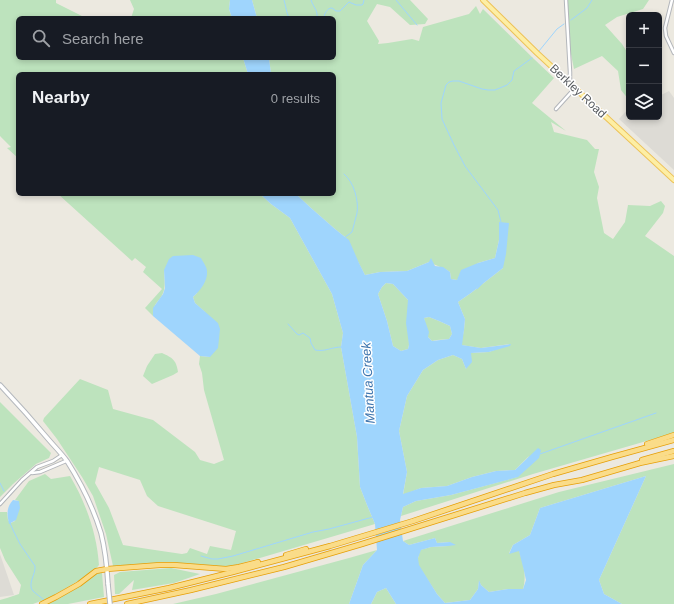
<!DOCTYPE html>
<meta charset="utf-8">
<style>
body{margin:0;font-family:Arial,sans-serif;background:#20242c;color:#f1f3f6}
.controls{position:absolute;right:12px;top:12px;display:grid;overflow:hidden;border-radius:6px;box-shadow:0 2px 6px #0003}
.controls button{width:36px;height:36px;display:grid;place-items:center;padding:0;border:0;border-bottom:1px solid #363941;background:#171b24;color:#f1f3f6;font:20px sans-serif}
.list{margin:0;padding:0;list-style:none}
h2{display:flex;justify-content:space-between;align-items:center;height:52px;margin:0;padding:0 16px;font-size:17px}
h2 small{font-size:13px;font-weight:400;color:#9ea1a6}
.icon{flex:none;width:22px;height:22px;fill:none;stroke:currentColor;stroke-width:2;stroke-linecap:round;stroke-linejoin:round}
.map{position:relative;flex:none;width:674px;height:604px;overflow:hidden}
.search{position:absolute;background:#171b24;box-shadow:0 2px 6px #0003;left:16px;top:16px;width:320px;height:44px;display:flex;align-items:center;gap:10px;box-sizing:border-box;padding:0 14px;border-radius:6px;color:#9ea1a6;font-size:15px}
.panel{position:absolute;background:#171b24;box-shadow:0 2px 6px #0003;left:16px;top:72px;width:320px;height:124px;border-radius:6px}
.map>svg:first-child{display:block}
.industrial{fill:#dddbd5}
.green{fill:#bde3bd;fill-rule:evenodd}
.water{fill:#9fd5fd;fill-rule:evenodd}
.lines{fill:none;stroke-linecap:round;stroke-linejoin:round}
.stream{stroke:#9fd5fd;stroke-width:1}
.minor-casing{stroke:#b3b6bb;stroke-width:4.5}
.secondary-casing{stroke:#b4b8bd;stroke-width:5.5}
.primary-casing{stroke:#edc258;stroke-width:6}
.motorway-casing{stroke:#e69e06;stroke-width:6}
.minor{stroke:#fff;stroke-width:2.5}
.secondary{stroke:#fff;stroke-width:3.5}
.primary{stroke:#fdeea4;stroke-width:4}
.motorway{stroke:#fadc89;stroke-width:4.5}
.secondary-bridge-casing{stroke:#b4b8bd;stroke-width:5.5;stroke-linecap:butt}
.secondary-bridge{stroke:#fff;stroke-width:3.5}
.labels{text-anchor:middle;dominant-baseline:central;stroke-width:3;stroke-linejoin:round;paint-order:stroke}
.street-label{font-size:12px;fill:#595d61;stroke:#fff}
.water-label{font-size:13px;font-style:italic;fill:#3e75ae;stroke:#fff}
</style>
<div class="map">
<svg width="674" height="604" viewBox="0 0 674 604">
<rect width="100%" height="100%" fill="#ece9e0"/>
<g class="industrial">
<path d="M669,91L674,98V170L619,119L629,108V117H659V96Z"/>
<path d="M0,554L14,595L0,597Z"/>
</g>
<g class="green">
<path d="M0,0H56V3L86,18H18V58H243L248,74H18V158L7,148L11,147L0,136Z"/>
<path d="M130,0H230L229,9L232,18H131L134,9Z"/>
<path d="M252,0H410L428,19L425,24L410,25L390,7L377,4L367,21L379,41L378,44L388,43L412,39L419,41L423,27L469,14L476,6L480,14L483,9L534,59L554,78L532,103L566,131L551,122L554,132L587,140L595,149H599L594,172L599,187L597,198L604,233L613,239L625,222L628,205L650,206L661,201L665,206L663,213L645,236L674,256V433L533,474L401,516L403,507L416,501L451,495L517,477L529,456L515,470L496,471L472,477L447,486L421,488L403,495L407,472L399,431L407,396L423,370L438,360L453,355L462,359L466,369L471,353L489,352L510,344L481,348L461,345L464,330L465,319L458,302L471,293L503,268L499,223V240L495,258L478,263L457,280L451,279L450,272C443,267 436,266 429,262L407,271L380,272L365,275L345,237L335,229L311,208L296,194H334V74H271L269,58H334V18H307L298,17L295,18H257Z"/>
<path d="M568,0H649L643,9L617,17L605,25L622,44L629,55V100L621,90L618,71L602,56L574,69L568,39Z"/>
<path d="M58,194H260L271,204L290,218L332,294L343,333L341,347L357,437L360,487L367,505L375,524L229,567L182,563L113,566L106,534L93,496L82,477L57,439L43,421L44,418L80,379L108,390L113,409L153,420L195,452L200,460L214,464L224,460L204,390L202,373L199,364L200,356L210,357L205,312L195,303L193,297L197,293L164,270C164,277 166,286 163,293C159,303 153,302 153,316L145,308L162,289L143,272L146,267L135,258L132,261ZM99,467L140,480L147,496L158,506L236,531L231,550L210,546L207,554L190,548L187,553L182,554L148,549L123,545L109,508L95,483Z"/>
<path d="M386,283L393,284L408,300L409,345L408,349L401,351L393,346L387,321L378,294L382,287Z"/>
<path d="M429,317L439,321L450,326L452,334L449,339L437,340L432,341L428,337L424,318Z"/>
<path d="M162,353C173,358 176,360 178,372L173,375L152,384L143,376L147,366L155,354Z"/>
<path d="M0,402L51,453L49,458L36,464L13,484L0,497Z"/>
<path d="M674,464V604H622L604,594L599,580L646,476L540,508L530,535L513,545L509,553L519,550C523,564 527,575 523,589H508L489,592L481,585L479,581L478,589L470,600L445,603L437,594L418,565V558L420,550L431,547L448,546L450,542L437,543L435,538L409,545L403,541L559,492Z"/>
<path d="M45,474L51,479L70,476C86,503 97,534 99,565L93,572L68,587L49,598L33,604H0V600L7,598L19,594L21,585L5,560L0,548V512H7L8,520L11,523L15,521L19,501L15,500L29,481Z"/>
<path d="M377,550L363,565L349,604H173L216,594L349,558Z"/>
<path d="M171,568L200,574L174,583L132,590L134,580L119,594H115L114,575L120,572Z"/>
<path d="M98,573H102L104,597L68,604H44L82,584Z"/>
<path d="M386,588L396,604H371L377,592Z"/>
</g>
<g class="water">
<path d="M230,0H252L257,18H232L229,9Z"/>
<path d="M243,58H269L271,74H248Z"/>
<path d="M260,194H296L311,208L335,229L345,237L349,240L359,263L365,275L380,272L407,271L429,262L431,258L435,266L443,267L450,272L451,279L457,280L461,270L478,263L495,258L499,240V222L509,223L506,254L503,268L471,293L458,302L465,319L464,330L462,345L481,348L511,344L510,346L489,352L471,353L472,362L466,369L462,359L453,355L438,360L423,370L407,396L399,431L407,472L403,494L421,488L447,486L472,477L496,471L515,470L538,448L541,450L539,458L518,477L451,495L416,501L403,507L400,520L403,541L409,545L435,538L437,543L450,542L456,545L448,546L431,547L421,550L418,558L419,565L437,594L445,603L470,600L478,589L479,580L481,585L489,592L508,589H523L526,580L524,571L519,551L509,554L513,545L530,535L540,508L646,476L599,580L604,594L622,604H396L386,588L377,592L371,604H349L363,565L377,550L375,524L367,505L360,487L357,437L341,347L343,333L332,294L290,218L271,204ZM386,283L393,284L408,300L406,323L409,345L408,349L401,351L393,346L387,321L378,294L382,287ZM429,317L439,321L450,326L452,334L449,339L432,341L428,337L429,332L424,318Z"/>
<path d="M193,255L201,258C203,262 207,267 207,271C208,281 200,291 193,297L195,303L218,323L220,329L218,348L210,357L200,356L153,316V308L163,294L165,288L164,270L169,259L173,256Z"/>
<path d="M13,500L19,501L20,508L16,520L9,524C7,514 6,508 13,500Z"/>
</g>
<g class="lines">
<g class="stream">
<path d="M284,0C286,6 286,12 289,18"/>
<path d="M311,0C313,7 318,10 317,17"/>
<path d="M396,0L417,25"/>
<path d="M303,18L323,17"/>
<path d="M324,18C324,14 327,8 332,8L336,11H340L349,2L356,5H362L363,4L364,0"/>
<path d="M571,20L587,8L592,0"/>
<path d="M539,51L557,29L564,24"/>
<path d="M344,174C354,182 359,201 357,213C355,219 354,226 352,232L344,238"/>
<path d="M501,222L498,210L465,166L454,145L442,119L441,103L446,85L449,82L453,81H459L482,89L488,90H495L507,85L512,80L514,71L532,58"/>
<path d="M477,289L482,284"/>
<path d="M288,324L297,334L299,335L303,333L310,338L311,343L315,350C325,352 332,347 341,347"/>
<path d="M540,454L656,413"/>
<path d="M0,483L4,491"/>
<path d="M10,523L13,530L20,544L35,566C36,574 27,584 33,591C36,594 41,597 44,600"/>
<path d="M201,556L212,559H218L233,556L313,532L329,529L373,517"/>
</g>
<defs>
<g id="minor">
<path d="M566,0L570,72V83"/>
<path d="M672,0L665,28L666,36L674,53"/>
<path d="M556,109L575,88"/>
<path d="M32,473L40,472L66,461"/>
<path d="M0,504L22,480L37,467L53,461L62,455"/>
</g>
<path id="secondary" d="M0,385C17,403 33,421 49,440C55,447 61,453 67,461C81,483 93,507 101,533C105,549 107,567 108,584"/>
<path id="primary" d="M483,0L537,53L674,180"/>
<g id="motorway">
<path d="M647,444L674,435"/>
<path d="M642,460L674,451"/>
<path d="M286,555L306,549"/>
<path d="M42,604L56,597L79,584L96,571L107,569L160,565H174L226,569L239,567L258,562"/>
<path d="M90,604L169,588L233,572L330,546L413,521L553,474L612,457L674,440"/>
<path d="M127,604L191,590L284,567L362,544L525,493L554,485L582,480L640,463L674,456"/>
</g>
</defs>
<use href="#minor" class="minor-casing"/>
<use href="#secondary" class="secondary-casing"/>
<use href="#primary" class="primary-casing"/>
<use href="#motorway" class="motorway-casing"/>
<use href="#minor" class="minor"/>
<use href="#secondary" class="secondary"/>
<use href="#primary" class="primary"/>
<use href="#motorway" class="motorway"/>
<defs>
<path id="secondary-bridge" d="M108,584L110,604"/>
</defs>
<use href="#secondary-bridge" class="secondary-bridge-casing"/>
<use href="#secondary-bridge" class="secondary-bridge"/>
</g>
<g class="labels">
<g class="street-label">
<text transform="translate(578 91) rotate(43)">Berkley Road</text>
</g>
<g class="water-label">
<text transform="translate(368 383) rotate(-93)">Mantua Creek</text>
</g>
</g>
</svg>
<div class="controls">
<button>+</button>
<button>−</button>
<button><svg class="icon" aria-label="layers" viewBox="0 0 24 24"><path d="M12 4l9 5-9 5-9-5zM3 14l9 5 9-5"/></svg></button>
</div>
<div class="search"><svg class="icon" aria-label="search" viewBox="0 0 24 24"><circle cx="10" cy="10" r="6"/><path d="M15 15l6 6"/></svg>Search here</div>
<section class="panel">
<h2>Nearby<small>0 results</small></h2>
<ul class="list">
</ul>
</section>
</div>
